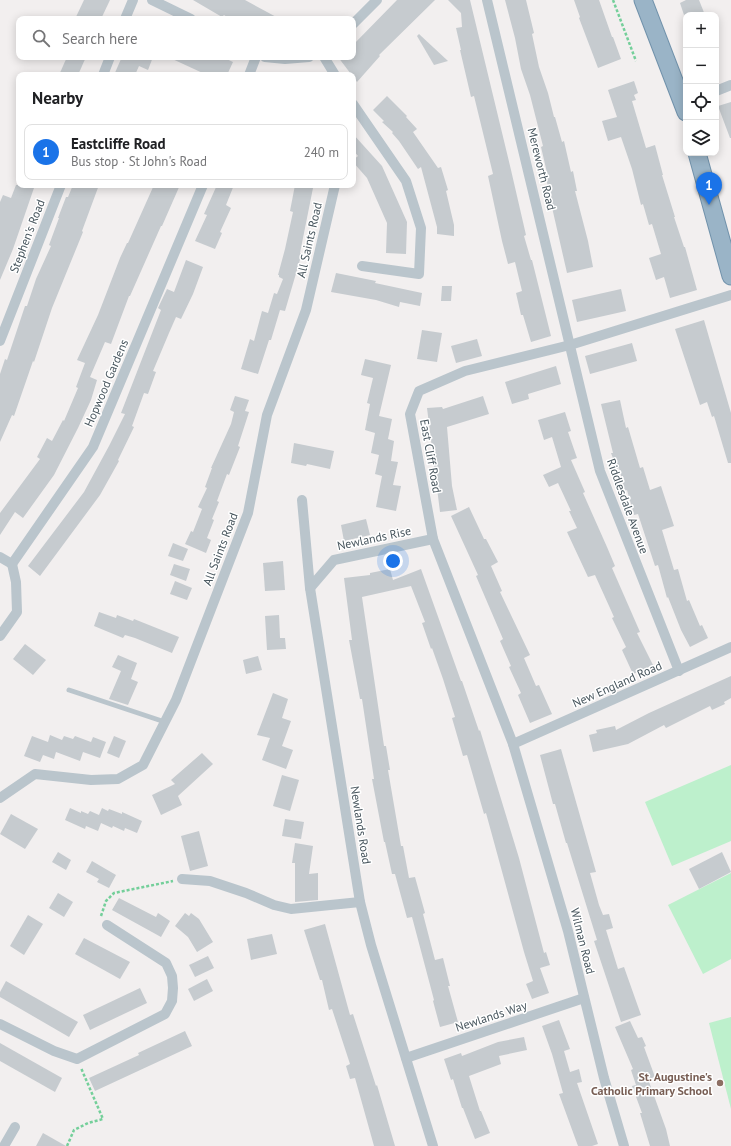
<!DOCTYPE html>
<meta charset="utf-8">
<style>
body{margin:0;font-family:"PT Sans",sans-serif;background:#f6f6f6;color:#202124}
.controls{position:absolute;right:12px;top:12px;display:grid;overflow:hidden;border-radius:8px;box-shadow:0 2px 10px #0003}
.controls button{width:36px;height:36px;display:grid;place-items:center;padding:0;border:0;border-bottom:1px solid #e0e0e0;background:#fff;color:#202124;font:20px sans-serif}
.you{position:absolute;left:393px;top:561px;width:14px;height:14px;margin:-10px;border:3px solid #fff;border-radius:50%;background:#1a73e8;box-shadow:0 0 0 6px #1a73e833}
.badge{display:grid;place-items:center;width:26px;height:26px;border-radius:50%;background:#1a73e8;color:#fff;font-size:13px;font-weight:700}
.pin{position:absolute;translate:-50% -33px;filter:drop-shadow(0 1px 2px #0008)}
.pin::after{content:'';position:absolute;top:21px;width:14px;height:12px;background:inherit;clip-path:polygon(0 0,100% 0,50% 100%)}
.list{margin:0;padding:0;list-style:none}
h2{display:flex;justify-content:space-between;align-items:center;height:52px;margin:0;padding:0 16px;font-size:17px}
h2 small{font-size:13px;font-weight:400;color:#757577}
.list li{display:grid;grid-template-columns:26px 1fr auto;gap:12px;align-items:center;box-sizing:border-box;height:56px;margin:0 8px 8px;padding:0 8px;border:1px solid #e0e0e0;border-radius:8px}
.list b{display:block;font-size:15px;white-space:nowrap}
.list p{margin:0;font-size:13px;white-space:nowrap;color:#757577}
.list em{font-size:13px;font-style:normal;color:#757577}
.icon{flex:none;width:22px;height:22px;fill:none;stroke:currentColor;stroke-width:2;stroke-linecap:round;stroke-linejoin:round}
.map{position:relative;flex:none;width:731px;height:1146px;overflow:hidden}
.search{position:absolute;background:#fff;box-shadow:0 2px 10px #0003;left:16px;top:16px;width:340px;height:44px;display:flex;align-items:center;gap:10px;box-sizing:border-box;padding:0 14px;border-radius:8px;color:#757577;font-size:15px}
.panel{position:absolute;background:#fff;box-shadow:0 2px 10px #0003;left:16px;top:72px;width:340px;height:116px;border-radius:8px}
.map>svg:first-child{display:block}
.green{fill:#bdf0cc}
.building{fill:#c6cbcf}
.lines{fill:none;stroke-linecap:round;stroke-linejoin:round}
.trunk-casing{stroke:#7192ab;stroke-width:19}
.path{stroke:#74cf9a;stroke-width:2.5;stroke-dasharray:3 2;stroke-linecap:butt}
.service{stroke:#bac5cc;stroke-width:5}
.minor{stroke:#bac5cc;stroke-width:10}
.trunk{stroke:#9ab4c7;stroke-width:17}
.education-dot{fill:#8d6e63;stroke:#fff;stroke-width:1.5}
.labels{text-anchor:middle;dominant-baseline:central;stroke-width:3;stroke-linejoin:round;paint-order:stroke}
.street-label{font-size:12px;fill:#47555d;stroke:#fff}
.education-label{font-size:12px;font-weight:bold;fill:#785e54;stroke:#fff;text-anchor:end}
</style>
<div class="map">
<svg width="731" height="1146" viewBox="0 0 731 1146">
<rect width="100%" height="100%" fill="#f2efef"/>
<g class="green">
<path d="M731,765V841L672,866L645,802Z"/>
<path d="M731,873V959L703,974L668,905Z"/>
<path d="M731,1017V1109L709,1023Z"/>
</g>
<g class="building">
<path d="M84,0H110L101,19H75Z"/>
<path d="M193,0H245L280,19H230L224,15L222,17Z"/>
<path d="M397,0H435L379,55L380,56L357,82L338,57H353V45Z"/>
<path d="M448,0H470L511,170L526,235L524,236L531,260H532L551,336L531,342L523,315H521L516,293L522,291L515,262L508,264L502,241L488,176L493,174L474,96L471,97L460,50H461L456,28L462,27L461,13Z"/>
<path d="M505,0H526L534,33L532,34L539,67L548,93L554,117H555L562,142L564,141L571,172L573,171L577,191H575L588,241L593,267L567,273L551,203L546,177H548L541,147L543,146L530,95L521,69L515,38Z"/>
<path d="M574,0H599L612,37H613L621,59L598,68L579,18L580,17Z"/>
<path d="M686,0H699L705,15H684L680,3Z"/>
<path d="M419,34L448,61L434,65L417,36Z"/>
<path d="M67,57H86L78,75H59Z"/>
<path d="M117,57H153L148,70L139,66L135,75H114L121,59Z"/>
<path d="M168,57H222L233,62L227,75H207Z"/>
<path d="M634,81L638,93L634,95L636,100L632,101L646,148L655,145L663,175H662L675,217H674L684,247H685L697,290L670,298L664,277L656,280L649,258L661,254L652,224L649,225L643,204L641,205L632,169L621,137L608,141L602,121L617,117L608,90Z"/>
<path d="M387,96L407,116L406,117L417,129L413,132L438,168L441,167L448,190L446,191L454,225V236L437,234V227L421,167L418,169L399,141L392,133L393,132L382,122L384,121L373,110Z"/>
<path d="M731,102V138H730L718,106Z"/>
<path d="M353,134L382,166L407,222L406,254L386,253L387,223L367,178L353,162V160L358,156L353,150Z"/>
<path d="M16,185H35L13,249L0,280V202L3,195L11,198Z"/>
<path d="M73,185H99L82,231L83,232L52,308L34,362L33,361L14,416L12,415L0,442V374L5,359L7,360L25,306H27L36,279L51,246L49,245L59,218H58L66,197H68Z"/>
<path d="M154,185H180L162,226H161L130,296H129L111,344L105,342L90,377L97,380L91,400L78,428L54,475L23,518L15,512L0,535V513L40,459L37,457L47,438L52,441L63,420L64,421L78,388L76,387L85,363L77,360L98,315L120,258L127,243H128Z"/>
<path d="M217,185H234L226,205L231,208L220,232L222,233L215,249L195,241L207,215L204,214Z"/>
<path d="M295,185L313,188L300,253H302L285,311L280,310L271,340H269L258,374L241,369L250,339L254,341L262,311L268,313L274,293L277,294L283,279L279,277V275H278L285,249L293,212L290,211Z"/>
<path d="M186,260L203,267L193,294L181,319L176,317L169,333L153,371L156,372L148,394L144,393L132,426L134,427L118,460L119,461L100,495L40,576L28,566L84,492L109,446L125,414L121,413L161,310L158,308L167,289L174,292Z"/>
<path d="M336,273L376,281L375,283L422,293L420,306L400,302L399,307L376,300L331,292Z"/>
<path d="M442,286H452L451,301H441Z"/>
<path d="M621,289L626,311L577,322L572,300Z"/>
<path d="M704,320L731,413V463H728L714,416L712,417L707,402L700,405L675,329Z"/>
<path d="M422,330L442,333L437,362L417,359Z"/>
<path d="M477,339L482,356L456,363L451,346Z"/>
<path d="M632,343L637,361L590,374L585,356Z"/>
<path d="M365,359L391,365L379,416L392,419L388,439L394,441L391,461L398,462L393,485L401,486L396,511L376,507L382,476L375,474L379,455L371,453L375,433L365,430L370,404L367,403L373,378L361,375Z"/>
<path d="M556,366L561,384L528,394L529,399L512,404L505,382Z"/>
<path d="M235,396L249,400L245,411L249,412L238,446L240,447L229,475L227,474L217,501L219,502L212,519L214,520L207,538L211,540L206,553L185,544L191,531L193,532L202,509L198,507L207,488L205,487L212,468H211L231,424L234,412L230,410Z"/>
<path d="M483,396L489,414L447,427L452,486L457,510L440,512L427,408L442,407L443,409Z"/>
<path d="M620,400L626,428L628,427L640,468L643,467L650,490L661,486L674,526L662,530L674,570L678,569L687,601L689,600L700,626L702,625L708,638L690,647L681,630L668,597L667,598L658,565L655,566L638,514L634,515L627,490L625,491L619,468L617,469L611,453H613L601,404Z"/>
<path d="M565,412L571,431L568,432L577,458L571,460L585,492L583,493L607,547L615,566L612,568L640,632L637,633L653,665L633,674L622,650L626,647L612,618L614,617L595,575L588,577L567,532L577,528L569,511H571L558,483L549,487L543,475L561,467L552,437L544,440L538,420Z"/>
<path d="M294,443L334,451L330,469L307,464L306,466L291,463Z"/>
<path d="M469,507L484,539H486L498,562L491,566L502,591L500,592L530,655L524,658L536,686L539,685L552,714L530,723L518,695L521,693L509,667L511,666L500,641L503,639L476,576L478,575L451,516Z"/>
<path d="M366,519L370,535L344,541L341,525Z"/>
<path d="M173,543L188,549L183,561L168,556Z"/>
<path d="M283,561L285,590L265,591L263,563Z"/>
<path d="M174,564L190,569L186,581L170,575Z"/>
<path d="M390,569L393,580L421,569L461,681H462L479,731L480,730L519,858L544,953L546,952L550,965L540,968L549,993L532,999L526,984L533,981L524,952L486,813L484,814L467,755L463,756L452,718L455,717L443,679L432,648L431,649L422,623L425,622L411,586L362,597L384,746H386L390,770H388L401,846H403L409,878L415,877L425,913L423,914L435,960L443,958L450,986H448L458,1022L440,1027L433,1001L434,1000L412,917L407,918L395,874H392L385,842H384L372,779H374L362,699H360L349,640H352L344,578L370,575V573Z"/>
<path d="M175,581L192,588L187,600L170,594Z"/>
<path d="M99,612L116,618L117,615L133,621L134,619L179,637L172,653L135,638L125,635L123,638L94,626Z"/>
<path d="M279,615L280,638H285L286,649L267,650L265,616Z"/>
<path d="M25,644L46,660L33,675L13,659Z"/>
<path d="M118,655L137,663L131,679L138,682L128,705L109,699L121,671L112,667Z"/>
<path d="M258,656L262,670L246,674L243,660Z"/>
<path d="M731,676V698L724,702L725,704L712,710L710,706L666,728L664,725L628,744L593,752L589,735L597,733L596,730L615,726L616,730L649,713Z"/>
<path d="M273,693L288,699L282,718L291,721L282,746L293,750L286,769L262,760L270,738L257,735Z"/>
<path d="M50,735L62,740L64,736L73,739L75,736L91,742L93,737L106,742L100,758L83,752L80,761L56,752L54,759L43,755L40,762L24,756L32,736L48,742Z"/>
<path d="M114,736L126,741L119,758L107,753Z"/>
<path d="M561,749L596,872L590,873L599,905L603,915L609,914L613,928L606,930L618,969L624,967L641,1015L621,1022L594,941L597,940L567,843H566L555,804H553L540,755Z"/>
<path d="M202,753L213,764L178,796L182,805L161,815L152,795L175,784L171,780Z"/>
<path d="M282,775L299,780L290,811L273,806Z"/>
<path d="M70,808L81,813V811L88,814L90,811L99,815L102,808L108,811L109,809L122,814V812L142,821L137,833L125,828L124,831L113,826L112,828L101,823L98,831L86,826L85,829L65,820Z"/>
<path d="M11,814L38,829L25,849L0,834Z"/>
<path d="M285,819L304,822L301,839L282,836Z"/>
<path d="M199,831L208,866L190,871L181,836Z"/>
<path d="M295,843L313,846L309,874L318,873V900L295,902V863H292Z"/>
<path d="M58,852L71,860L66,870L52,862Z"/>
<path d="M722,852L731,872L699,889L689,869Z"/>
<path d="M92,861L116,875L109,888L97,882L99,879L86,872Z"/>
<path d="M58,893L73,902L64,917L49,908Z"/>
<path d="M119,898L156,917L158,913L170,921L161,937L112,910Z"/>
<path d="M185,913L189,916L191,913L199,919L213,942L197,952L188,937L175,926Z"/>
<path d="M28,915L43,924L24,955L10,946Z"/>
<path d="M325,924L350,1015L353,1014L376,1086L377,1085L395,1146H374L355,1078L350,1079L346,1066L350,1064L332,1009L329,1010L322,980H320L304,930Z"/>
<path d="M272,934L277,954L251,960L247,939Z"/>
<path d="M84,938L130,962L120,979L75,954Z"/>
<path d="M208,956L214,968L195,977L189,965Z"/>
<path d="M207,979L213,991L194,1001L188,989Z"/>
<path d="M6,981L78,1022L69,1037L0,997V992Z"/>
<path d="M140,988L147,1003L90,1030L83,1015Z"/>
<path d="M559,1020L570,1049L564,1051L570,1072L579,1069L582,1082L577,1083L598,1144L592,1146H578L559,1094L563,1093L552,1054L542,1026Z"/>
<path d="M630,1021L638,1038L642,1037L646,1046L644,1047L655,1077L648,1079L666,1129L670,1146H650L640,1113H642L632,1086L636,1085L631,1070L633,1069L615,1027Z"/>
<path d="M185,1031L192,1046L95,1091L89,1078L139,1055L138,1053Z"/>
<path d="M524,1037L527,1050L499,1056L501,1064L469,1076L480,1111H481L490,1133L475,1139L463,1108H462L453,1079L451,1080L444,1059L461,1053L462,1056L498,1042Z"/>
<path d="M0,1043L62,1078L55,1092L0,1061Z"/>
<path d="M43,1133L66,1146H36Z"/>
</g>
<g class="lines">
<defs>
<g id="trunk">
<path d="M643,0L686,112"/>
<path d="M697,153L731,276"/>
</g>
</defs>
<use href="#trunk" class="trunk-casing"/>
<g class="path">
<path d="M613,0L636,61"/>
<path d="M101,916L106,901L114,893L173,881"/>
<path d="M67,1146L74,1130L88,1123L103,1119L81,1068"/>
</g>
<path class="service" d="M69,690L165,722"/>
<g class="minor">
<path d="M152,0L191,19"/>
<path d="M487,0L600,471L679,671"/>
<path d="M125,19L133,0"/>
<path d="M353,24L377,0"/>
<path d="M265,57L285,59L309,57"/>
<path d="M324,57L335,75"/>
<path d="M103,75L110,57"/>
<path d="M249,75L256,57"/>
<path d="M716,91L731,85"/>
<path d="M353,104L406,181L421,228L419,274L362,266"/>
<path d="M0,341L61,185"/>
<path d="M302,500L310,588L360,902L371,945L433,1146"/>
<path d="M0,557L12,564L93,447L203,185"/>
<path d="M310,588L334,560L433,539"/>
<path d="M0,636L17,612L16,582L12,564"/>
<path d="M513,744L731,647"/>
<path d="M0,798L35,774L91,780L118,779L143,765L176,700L248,513L267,415L306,310L335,185"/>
<path d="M182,879L210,881L246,893L274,905L291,909L360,902"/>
<path d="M0,1024L54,1051L77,1059L165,1014L172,1001L173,988L172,976L166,963L107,925"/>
<path d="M406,1058L584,998"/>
<path d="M4,1146L15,1127"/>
<path d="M624,1146L604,1078L568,931L513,744L433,539L410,414L419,391L465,371L570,345L731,295"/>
</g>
<use href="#trunk" class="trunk"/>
</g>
<circle class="education-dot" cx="720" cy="1083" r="4"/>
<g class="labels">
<g class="street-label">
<text transform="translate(542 169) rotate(76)">Mereworth Road</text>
<text transform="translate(27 236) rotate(-69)">Stephen's Road</text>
<text transform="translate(309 240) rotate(-77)">All Saints Road</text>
<text transform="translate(106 383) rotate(-67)">Hopwood Gardens</text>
<text transform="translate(431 456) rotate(80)">East Cliff Road</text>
<text transform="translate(628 506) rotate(70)">Riddlesdale Avenue</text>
<text transform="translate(374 538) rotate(-12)">Newlands Rise</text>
<text transform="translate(220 549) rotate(-69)">All Saints Road</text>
<text transform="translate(617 684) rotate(-24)">New England Road</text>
<text transform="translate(361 825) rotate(81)">Newlands Road</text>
<text transform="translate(583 941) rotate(76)">Wilman Road</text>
<text transform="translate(491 1016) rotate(-18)">Newlands Way</text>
</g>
<g class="education-label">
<text x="712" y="1076">St. Augustine's<tspan x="712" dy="14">Catholic Primary School</tspan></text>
</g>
</g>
</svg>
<div class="controls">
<button>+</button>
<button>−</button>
<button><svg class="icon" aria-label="locate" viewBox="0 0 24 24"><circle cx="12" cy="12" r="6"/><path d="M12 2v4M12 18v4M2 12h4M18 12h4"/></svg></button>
<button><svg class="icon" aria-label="layers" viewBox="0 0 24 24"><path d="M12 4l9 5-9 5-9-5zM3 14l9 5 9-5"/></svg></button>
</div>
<div class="you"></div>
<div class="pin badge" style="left:709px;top:205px">1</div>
<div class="search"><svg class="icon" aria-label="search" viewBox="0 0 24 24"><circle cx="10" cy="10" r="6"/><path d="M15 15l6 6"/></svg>Search here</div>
<section class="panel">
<h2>Nearby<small></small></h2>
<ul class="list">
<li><span class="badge">1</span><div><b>Eastcliffe Road</b><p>Bus stop · St John's Road</p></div><em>240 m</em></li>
</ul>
</section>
</div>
